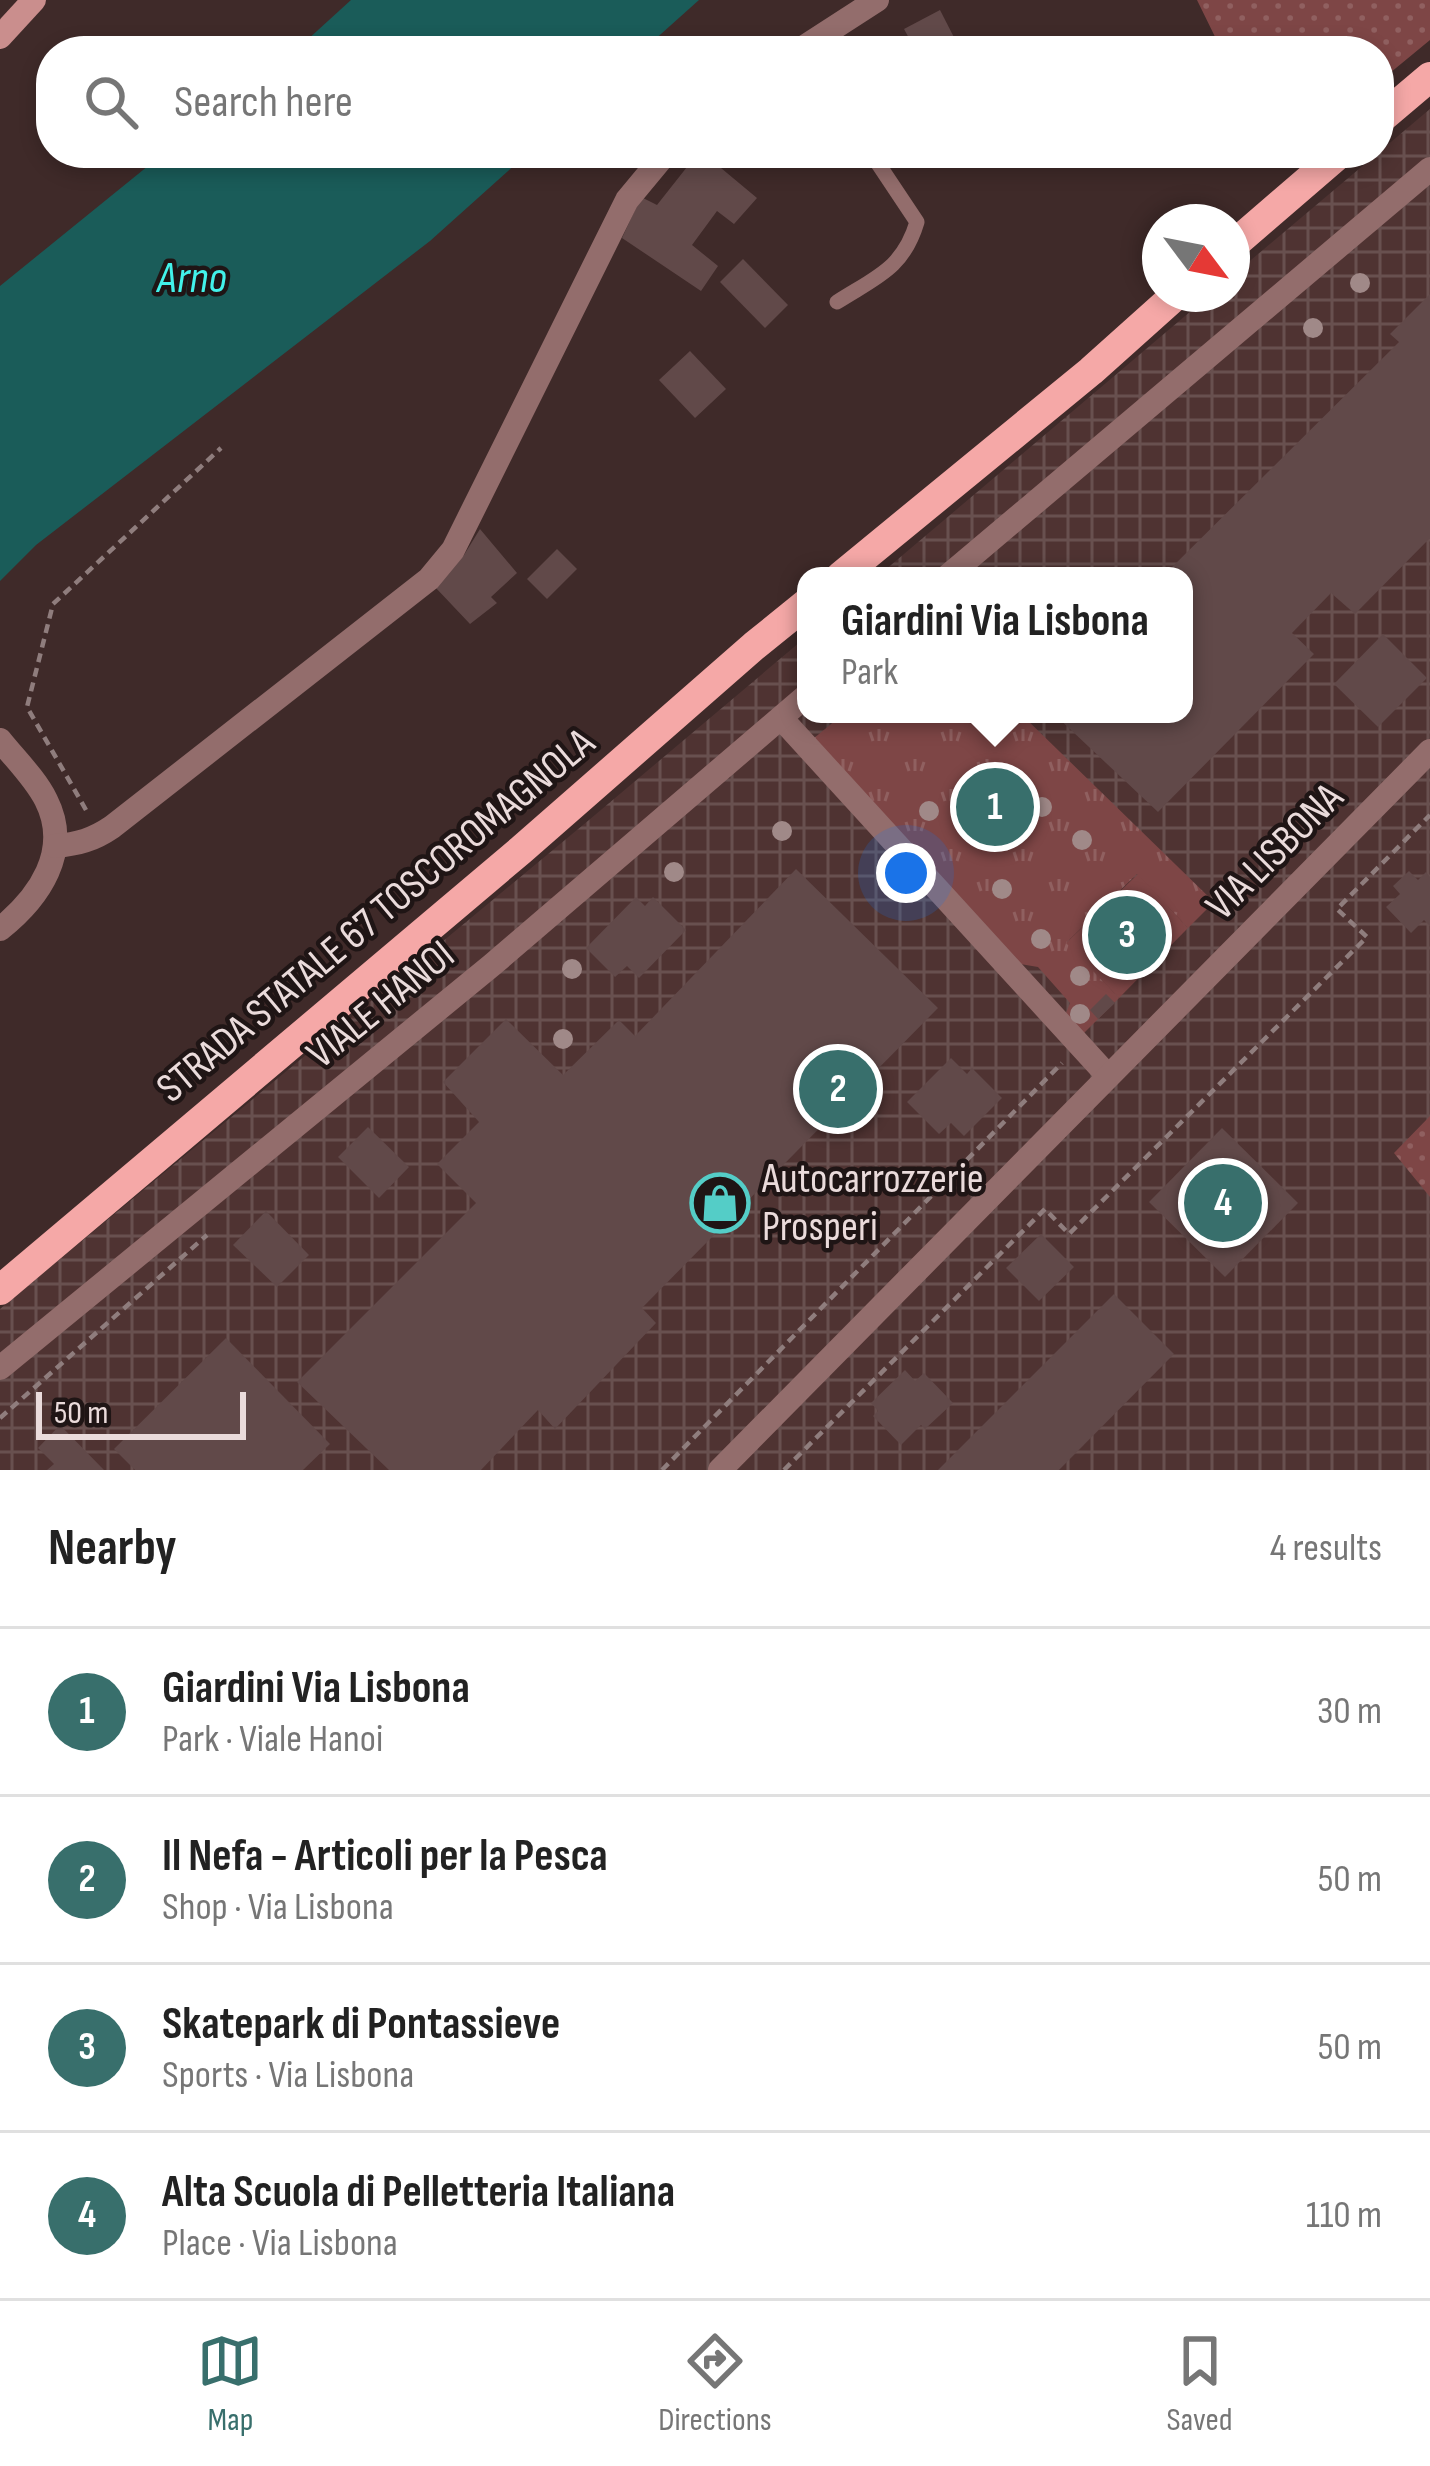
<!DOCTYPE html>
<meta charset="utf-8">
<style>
body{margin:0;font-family:"Sofia Sans Condensed",sans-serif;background:#f2f2f2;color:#222}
.compass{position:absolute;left:1142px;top:204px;width:108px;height:108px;border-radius:50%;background:#fff;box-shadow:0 6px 18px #0003;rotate:122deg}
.scale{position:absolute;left:36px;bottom:30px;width:210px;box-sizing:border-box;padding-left:12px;border:6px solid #eadbdb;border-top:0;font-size:33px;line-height:42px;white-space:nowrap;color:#eadbdb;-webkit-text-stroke:9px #1f1515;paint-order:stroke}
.you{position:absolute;left:906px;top:873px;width:42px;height:42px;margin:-30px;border:9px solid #fff;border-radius:50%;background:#1a73e8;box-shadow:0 0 0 18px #1a73e833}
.badge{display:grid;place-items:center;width:78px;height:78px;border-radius:50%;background:#386f6c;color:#fff;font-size:39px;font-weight:700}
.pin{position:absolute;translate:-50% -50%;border:6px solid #fff;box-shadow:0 3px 12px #0006}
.popup{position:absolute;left:797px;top:567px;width:396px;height:156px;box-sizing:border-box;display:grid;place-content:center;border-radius:24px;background:#fff;filter:drop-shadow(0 3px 9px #0005);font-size:39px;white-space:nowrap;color:#767676}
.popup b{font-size:45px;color:#222}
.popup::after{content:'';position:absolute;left:50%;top:100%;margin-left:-24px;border:24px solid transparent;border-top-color:#fff}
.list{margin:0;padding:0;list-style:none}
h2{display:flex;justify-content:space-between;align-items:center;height:156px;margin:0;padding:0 48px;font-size:51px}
h2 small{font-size:39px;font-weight:400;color:#767676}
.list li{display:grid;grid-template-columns:78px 1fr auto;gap:36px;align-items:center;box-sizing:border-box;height:168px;padding:0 48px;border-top:3px solid #e0e0e0}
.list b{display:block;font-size:45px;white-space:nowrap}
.list p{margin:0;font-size:39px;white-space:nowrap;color:#767676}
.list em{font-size:39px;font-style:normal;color:#767676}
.icon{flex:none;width:66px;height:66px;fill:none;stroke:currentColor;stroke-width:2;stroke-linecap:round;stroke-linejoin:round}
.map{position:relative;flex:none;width:1430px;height:1470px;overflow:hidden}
.search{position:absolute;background:#fff;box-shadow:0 6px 18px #0003;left:36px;right:36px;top:36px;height:132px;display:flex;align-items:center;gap:30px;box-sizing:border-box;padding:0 42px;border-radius:48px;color:#767676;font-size:45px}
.sheet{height:828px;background:#fff}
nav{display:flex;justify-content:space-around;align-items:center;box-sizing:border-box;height:168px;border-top:3px solid #e0e0e0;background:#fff;font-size:33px;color:#767676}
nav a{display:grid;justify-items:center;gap:6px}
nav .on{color:#386f6c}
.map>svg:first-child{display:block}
.industrial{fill:url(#industrial-grid)}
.grass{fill:url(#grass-dots)}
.park{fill:url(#park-tufts)}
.garden{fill:#7e4646}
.water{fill:#1a5c59}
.building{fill:#614949}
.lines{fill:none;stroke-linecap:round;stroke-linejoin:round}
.path{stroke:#8f7d7d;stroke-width:4.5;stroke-dasharray:9 6;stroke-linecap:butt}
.lane{stroke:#936d6c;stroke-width:15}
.street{stroke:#936d6c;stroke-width:24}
.secondary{stroke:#ca8e8d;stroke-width:24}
.primary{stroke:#f5a8a7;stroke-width:30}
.tree{fill:#a08988}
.labels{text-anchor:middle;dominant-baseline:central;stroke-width:9;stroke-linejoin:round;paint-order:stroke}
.street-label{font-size:42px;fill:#eadbdb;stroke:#1f1515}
.poi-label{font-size:42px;fill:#eadbdb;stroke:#1f1515;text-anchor:start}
.water-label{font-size:45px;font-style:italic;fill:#42f2ea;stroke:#1f1515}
</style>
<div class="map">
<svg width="1430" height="1470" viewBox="0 0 1430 1470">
<defs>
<pattern id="industrial-grid" width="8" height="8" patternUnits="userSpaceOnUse" patternTransform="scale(3)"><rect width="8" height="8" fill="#4f3332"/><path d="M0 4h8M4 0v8" fill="none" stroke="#68504f"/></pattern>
<pattern id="grass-dots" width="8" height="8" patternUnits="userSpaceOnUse" patternTransform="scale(3)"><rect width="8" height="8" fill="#7e4646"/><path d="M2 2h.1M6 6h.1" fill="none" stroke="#906060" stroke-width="1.8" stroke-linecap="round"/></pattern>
<pattern id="park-tufts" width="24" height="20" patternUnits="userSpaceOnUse" patternTransform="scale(3)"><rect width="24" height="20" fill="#7e4646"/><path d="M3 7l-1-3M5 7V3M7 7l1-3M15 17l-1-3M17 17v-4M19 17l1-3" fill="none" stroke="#906060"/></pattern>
</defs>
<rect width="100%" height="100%" fill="#3f2a29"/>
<path class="industrial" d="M1430,109V1470H0V1309L589,820L806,637V714H1184V576H878L1211,294H1232V276Z"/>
<g class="grass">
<path d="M1197,0H1430V40L1379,82V51H1222Z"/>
<path d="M1430,1116V1197L1394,1153Z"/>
</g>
<path class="park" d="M843,714H1021L1214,902L1188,928L1137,874L1067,942L1119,998L1081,1036L1064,1018L1070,1003L1038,967L1015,963L813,739Z"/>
<path class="garden" d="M1138,874L1188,928L1119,998L1066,943Z"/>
<g class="water">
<path d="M351,0H699L642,51H295Z"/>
<path d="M164,153H528L430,241L36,545L0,581V286Z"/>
</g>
<g class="building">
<path d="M940,10L961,51H916L904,29Z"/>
<path d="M698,153H703L757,198L734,224L717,211L692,245L718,266L701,291L622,238L641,197L657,205Z"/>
<path d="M743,259L788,305L765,328L720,282Z"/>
<path d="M1430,294V538L1355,614L1331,593L1292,633L1314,654L1158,812L1054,714H1184V576H1163L1399,342L1390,334Z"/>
<path d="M690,351L726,389L695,418L659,380Z"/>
<path d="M480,529L517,573L491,597L497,603L470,624L435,587L464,555Z"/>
<path d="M557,549L577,569L547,599L527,579Z"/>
<path d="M1383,634L1427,678L1378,727L1334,684Z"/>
<path d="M796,869L938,1008L642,1308L656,1323L555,1429L538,1410L481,1470H389L297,1382L476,1203L437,1164L479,1122L443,1082L506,1019L563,1075L619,1020L635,1036Z"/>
<path d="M1409,871L1418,880L1426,872L1430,877V926L1424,920L1411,933L1386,907L1400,894L1393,886Z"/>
<path d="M636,897L645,906L653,897L686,930L639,978L627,966L615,977L586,948Z"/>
<path d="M1106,994L1115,1003L1098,1019L1090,1010Z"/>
<path d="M951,1058L967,1074L972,1068L1002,1098L964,1136L951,1123L939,1134L907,1102Z"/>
<path d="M368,1127L409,1167L379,1198L338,1157Z"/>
<path d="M1222,1128L1298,1203L1225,1277L1149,1202Z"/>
<path d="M266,1211L309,1255L277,1287L233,1245Z"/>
<path d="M1041,1234L1074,1267L1039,1301L1006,1268Z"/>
<path d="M1114,1294L1174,1354L1059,1470H938Z"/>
<path d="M226,1338L330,1444L303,1470H135L114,1449Z"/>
<path d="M905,1370L915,1381L924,1373L953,1403L925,1429L921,1425L901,1445L873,1416L878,1411L871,1403Z"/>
<path d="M60,1425L104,1470H47L54,1464L38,1448Z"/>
</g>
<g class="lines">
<g class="path">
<path d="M86,810L27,707L53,604L221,448"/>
<path d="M0,1418L207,1235"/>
<path d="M662,1470L1062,1063"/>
<path d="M784,1470L1045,1209L1069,1234L1367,937L1337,909L1430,815"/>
</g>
<path class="lane" d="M837,302C876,277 903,269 917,222L871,153"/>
<g class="street">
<path d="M798,51L877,0"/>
<path d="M948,576L1430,169"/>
<path d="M781,718L1108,1076"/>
<path d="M0,740C15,759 35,778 46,800C72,851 39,898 0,929"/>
<path d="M55,846C78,844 93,840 112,827L429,579L453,550L627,200L666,153"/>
<path d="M0,1368L492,965L806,696"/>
<path d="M720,1470L1430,751"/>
</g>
<path class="secondary" d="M0,37L34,0"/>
<g class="primary">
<path d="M1379,120L1430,77"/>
<path d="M1232,246L1340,153"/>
<path d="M841,576L1091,371L1177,294"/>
<path d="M0,1290L521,850L754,646L806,604"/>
</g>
</g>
<g class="tree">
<circle cx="1360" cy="283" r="10"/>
<circle cx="1313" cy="328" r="10"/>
<circle cx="1042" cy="807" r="10"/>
<circle cx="929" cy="811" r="10"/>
<circle cx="782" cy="831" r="10"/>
<circle cx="1082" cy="840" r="10"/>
<circle cx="674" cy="872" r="10"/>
<circle cx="1002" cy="889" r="10"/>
<circle cx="1041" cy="939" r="10"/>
<circle cx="572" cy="969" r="10"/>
<circle cx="1080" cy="976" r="10"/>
<circle cx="1080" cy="1014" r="10"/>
<circle cx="563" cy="1039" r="10"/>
</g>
<defs>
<symbol id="shop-ring" viewBox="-11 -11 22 22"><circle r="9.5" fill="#1f1515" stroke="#54cdc7" stroke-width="1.5"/><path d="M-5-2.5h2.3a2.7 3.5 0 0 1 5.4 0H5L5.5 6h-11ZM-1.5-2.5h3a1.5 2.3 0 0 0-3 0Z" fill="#54cdc7"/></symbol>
</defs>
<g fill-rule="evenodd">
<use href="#shop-ring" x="687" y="1170" width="66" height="66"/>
</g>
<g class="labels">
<g class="street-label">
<text transform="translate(1275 852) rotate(-45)">VIA LISBONA</text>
<text transform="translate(376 916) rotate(-40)">STRADA STATALE 67 TOSCOROMAGNOLA</text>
<text transform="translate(381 1005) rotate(-39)">VIALE HANOI</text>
</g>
<g class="poi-label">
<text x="762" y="1179">Autocarrozzerie<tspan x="762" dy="48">Prosperi</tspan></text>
</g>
<g class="water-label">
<text x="192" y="278">Arno</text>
</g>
</g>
</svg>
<svg class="compass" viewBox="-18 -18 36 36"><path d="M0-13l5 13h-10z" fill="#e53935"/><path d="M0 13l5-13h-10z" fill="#767676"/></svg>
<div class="scale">50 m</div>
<div class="you"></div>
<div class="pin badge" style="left:995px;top:807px">1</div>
<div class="popup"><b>Giardini Via Lisbona</b>Park</div>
<div class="pin badge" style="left:838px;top:1089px">2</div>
<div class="pin badge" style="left:1127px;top:935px">3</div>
<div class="pin badge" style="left:1223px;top:1203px">4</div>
<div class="search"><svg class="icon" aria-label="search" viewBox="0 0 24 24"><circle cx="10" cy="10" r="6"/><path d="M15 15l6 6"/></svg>Search here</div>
</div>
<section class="sheet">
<h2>Nearby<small>4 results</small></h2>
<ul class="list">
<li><span class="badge">1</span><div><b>Giardini Via Lisbona</b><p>Park · Viale Hanoi</p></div><em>30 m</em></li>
<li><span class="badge">2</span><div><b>Il Nefa - Articoli per la Pesca</b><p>Shop · Via Lisbona</p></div><em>50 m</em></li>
<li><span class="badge">3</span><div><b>Skatepark di Pontassieve</b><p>Sports · Via Lisbona</p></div><em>50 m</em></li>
<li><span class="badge">4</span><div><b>Alta Scuola di Pelletteria Italiana</b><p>Place · Via Lisbona</p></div><em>110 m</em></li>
</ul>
</section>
<nav>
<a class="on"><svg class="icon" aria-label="map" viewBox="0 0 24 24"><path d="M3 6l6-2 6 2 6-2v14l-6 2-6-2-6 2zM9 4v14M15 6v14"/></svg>Map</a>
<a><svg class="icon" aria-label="directions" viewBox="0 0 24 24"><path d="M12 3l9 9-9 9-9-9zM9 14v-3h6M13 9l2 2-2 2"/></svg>Directions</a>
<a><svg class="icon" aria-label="saved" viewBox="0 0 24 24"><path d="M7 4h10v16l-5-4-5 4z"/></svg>Saved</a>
</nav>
